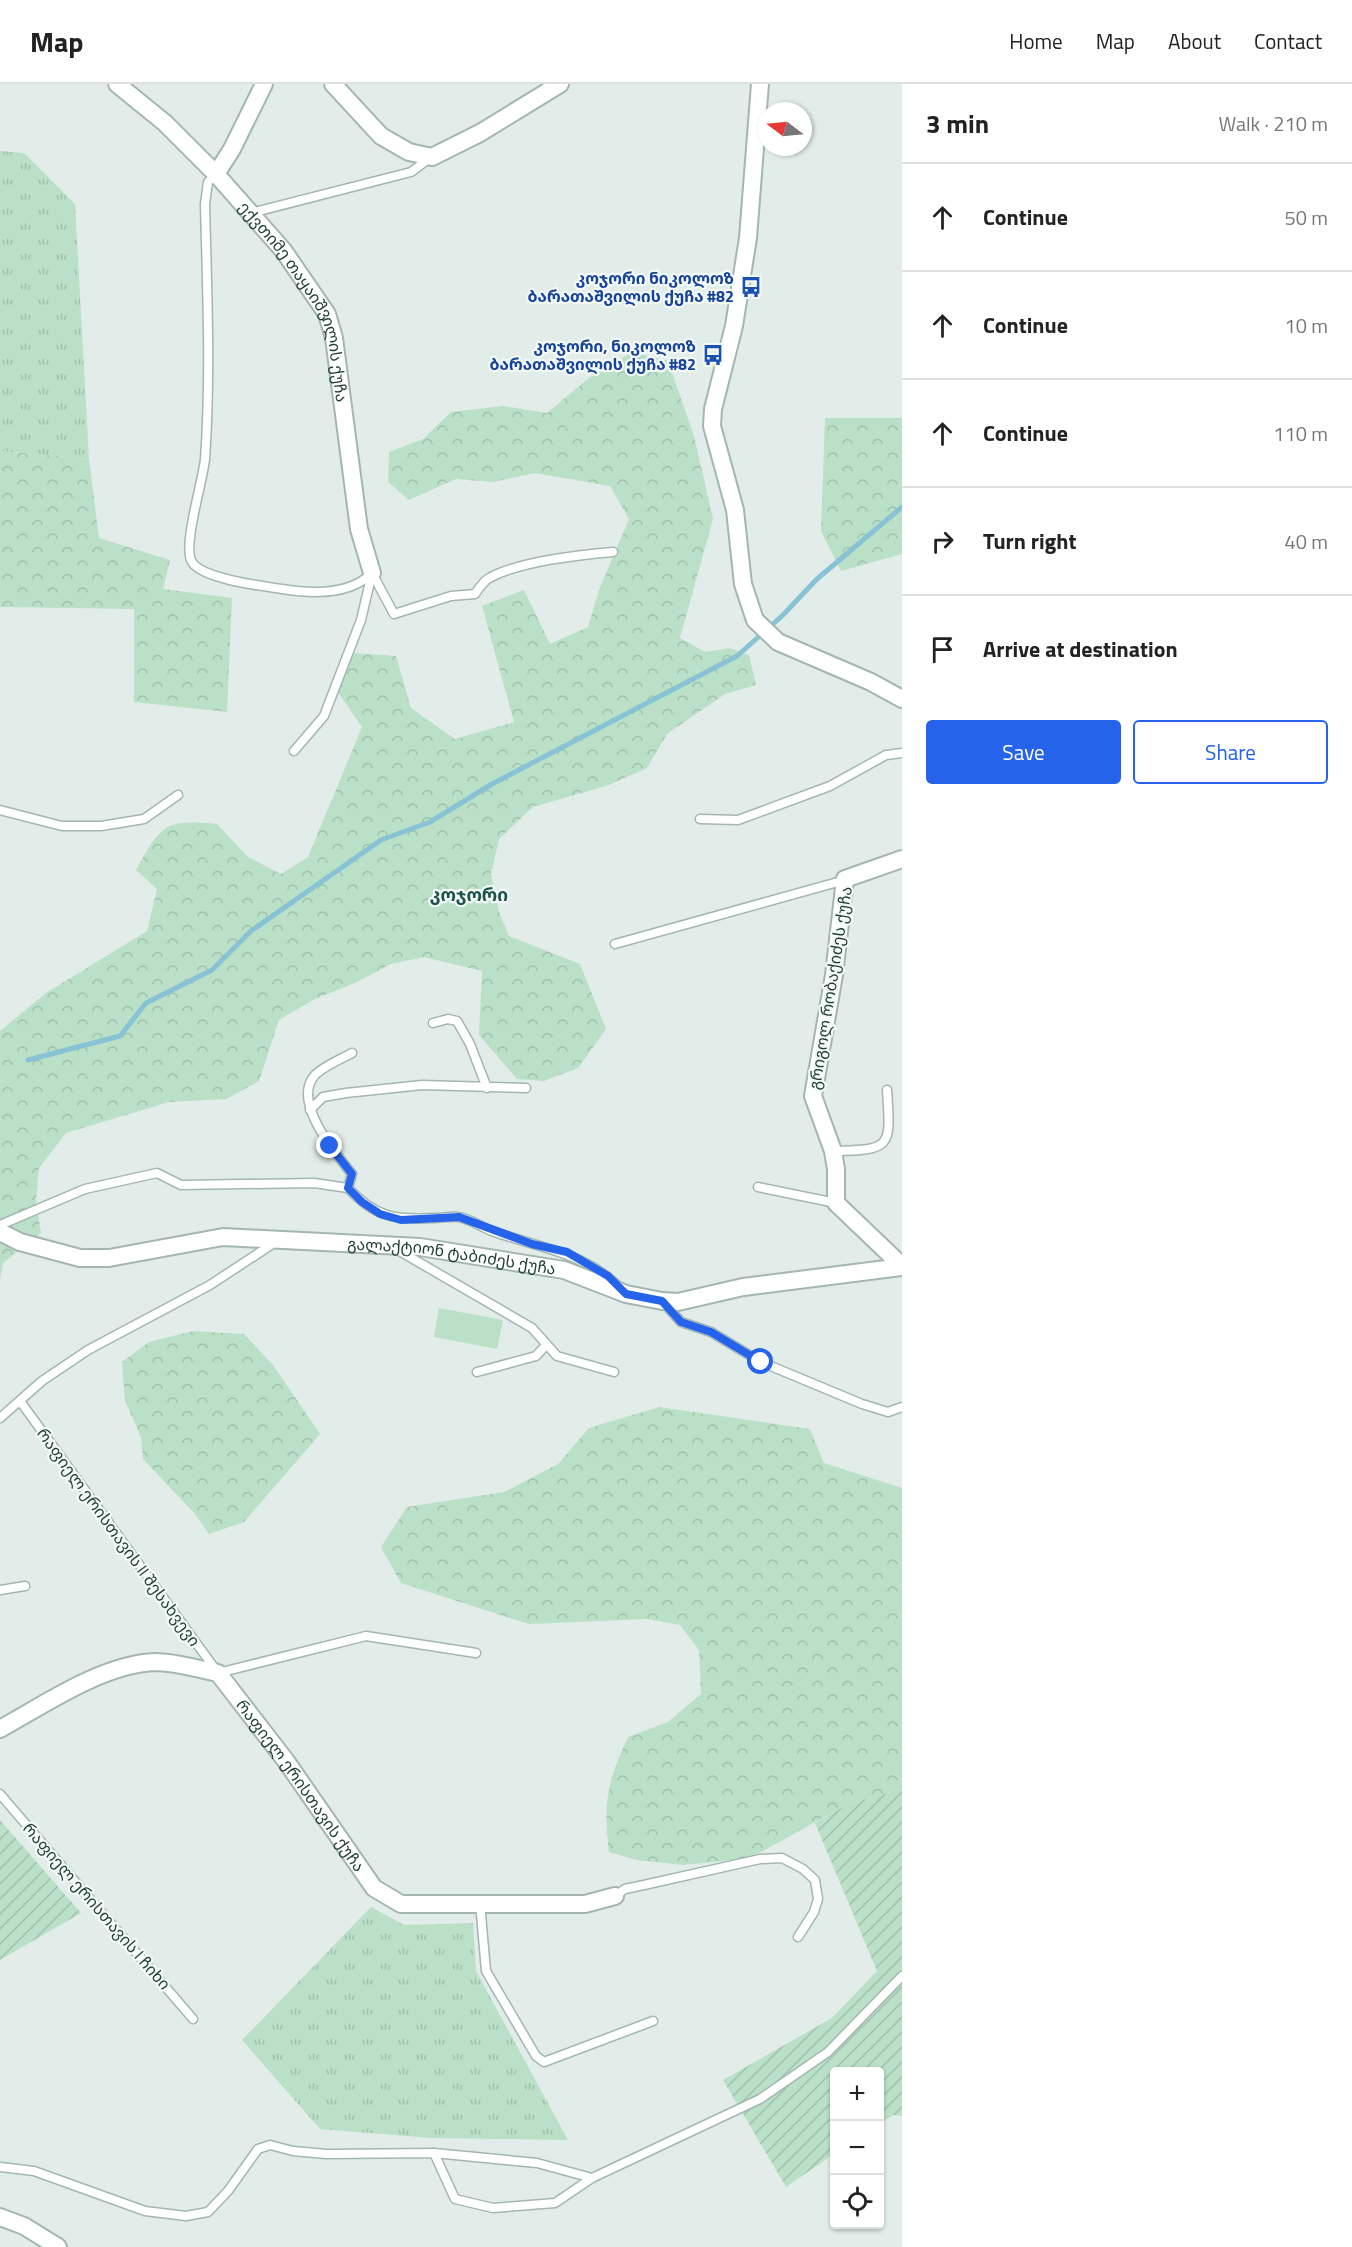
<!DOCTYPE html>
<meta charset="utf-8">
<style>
body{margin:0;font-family:"Titillium Web","Noto Sans Georgian",sans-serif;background:#f6f6f6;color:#222}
.controls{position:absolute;right:18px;bottom:18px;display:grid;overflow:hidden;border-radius:6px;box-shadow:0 2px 4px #0004}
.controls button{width:54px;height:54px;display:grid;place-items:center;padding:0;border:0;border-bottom:2px solid #e0e0e0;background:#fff;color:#222;font:30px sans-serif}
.compass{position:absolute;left:758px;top:18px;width:54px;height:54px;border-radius:50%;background:#fff;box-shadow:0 2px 4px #0004;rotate:286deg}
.stop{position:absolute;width:18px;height:18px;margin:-14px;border:4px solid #2563eb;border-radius:50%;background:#fff}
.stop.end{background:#2563eb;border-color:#fff;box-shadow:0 2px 6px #0008}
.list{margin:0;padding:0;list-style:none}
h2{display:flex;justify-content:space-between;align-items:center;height:78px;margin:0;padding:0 24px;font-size:26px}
h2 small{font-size:20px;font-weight:400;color:#767676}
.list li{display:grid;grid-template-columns:39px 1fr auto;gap:18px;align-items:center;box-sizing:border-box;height:108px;padding:0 24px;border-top:2px solid #e0e0e0}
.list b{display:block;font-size:22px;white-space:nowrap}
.list em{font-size:20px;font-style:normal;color:#767676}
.actions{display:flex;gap:12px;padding:18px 24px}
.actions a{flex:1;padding:14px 0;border:2px solid #2563eb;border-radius:6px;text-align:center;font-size:21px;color:#2563eb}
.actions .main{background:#2563eb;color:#fff}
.icon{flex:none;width:33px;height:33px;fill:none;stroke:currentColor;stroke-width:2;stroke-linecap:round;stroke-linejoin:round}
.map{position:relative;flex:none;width:902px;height:2163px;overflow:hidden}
header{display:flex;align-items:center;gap:36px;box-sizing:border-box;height:84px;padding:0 30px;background:#fff;border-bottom:2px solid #e0e0e0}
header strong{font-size:28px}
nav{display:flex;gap:33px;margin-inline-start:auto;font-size:21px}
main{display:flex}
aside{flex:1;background:#fff}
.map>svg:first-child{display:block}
.grass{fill:url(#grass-tufts)}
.forest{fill:url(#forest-crowns)}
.park{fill:#bae0c7}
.garden{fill:url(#garden-furrows)}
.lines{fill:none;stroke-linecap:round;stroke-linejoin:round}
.stream{stroke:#88c3d5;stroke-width:5}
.lane-casing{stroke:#a4b6b1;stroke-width:11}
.street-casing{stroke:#a4b6b1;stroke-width:20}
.lane{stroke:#fff;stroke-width:8}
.street{stroke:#fff;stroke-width:16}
.route{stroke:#2563eb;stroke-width:8}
.labels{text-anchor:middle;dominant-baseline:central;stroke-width:4.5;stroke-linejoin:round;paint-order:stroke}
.transit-label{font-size:16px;font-weight:bold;fill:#164399;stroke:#f3f9f7;text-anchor:end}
.street-label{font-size:16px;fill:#21403a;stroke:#f3f9f7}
.neighbourhood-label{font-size:18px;font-weight:bold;fill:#1c534a;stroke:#f3f9f7}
</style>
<header>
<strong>Map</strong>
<nav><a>Home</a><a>Map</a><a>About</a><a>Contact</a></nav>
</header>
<main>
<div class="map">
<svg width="902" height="2163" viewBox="0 0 902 2163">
<defs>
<pattern id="grass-tufts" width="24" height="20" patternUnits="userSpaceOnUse" patternTransform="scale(1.5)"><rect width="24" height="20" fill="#bae0c7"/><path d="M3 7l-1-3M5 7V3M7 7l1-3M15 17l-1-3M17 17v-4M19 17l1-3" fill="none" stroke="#a0c1ac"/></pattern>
<pattern id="forest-crowns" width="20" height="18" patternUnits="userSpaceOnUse" patternTransform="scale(1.5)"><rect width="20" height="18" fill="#bae0c7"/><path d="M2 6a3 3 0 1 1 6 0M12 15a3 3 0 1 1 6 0" fill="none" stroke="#a0c1ac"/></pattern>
<pattern id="garden-furrows" width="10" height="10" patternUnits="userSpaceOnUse" patternTransform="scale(1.5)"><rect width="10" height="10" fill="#bae0c7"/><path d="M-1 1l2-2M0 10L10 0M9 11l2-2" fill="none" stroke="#a0c1ac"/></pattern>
</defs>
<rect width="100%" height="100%" fill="#e2ede9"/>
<g class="grass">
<path d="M0,67L24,69L75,120L89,375L0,367Z"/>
<path d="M371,1823L404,1841L473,1839L476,1887L568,2056L431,2054L320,2045L242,1956Z"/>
</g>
<g class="forest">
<path d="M632,268L668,277L694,352L713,435L680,554L705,568L730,564L749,571L756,601L725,610L667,650L647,684L609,701L533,723L499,755L491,790L499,828L509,852L580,880L606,945L578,984L544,997L517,995L479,951L482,887L424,873L391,880L357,898L315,915L279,936L259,997L226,1015L169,1018L66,1049L39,1084L36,1117L41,1149L3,1179L0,1196V947L46,909L147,847L157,805L136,786C161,741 164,735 217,740L248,773L281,790L308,773L362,643L338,608L354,569L396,572L411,624L455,655L514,638L482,522L524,506L550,560L588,543L599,506L629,435L610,402L535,389L493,398L456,395L409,416L388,398L389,368L423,355L451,328L503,322L547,329L589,294Z"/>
<path d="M825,334H902V470L841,487L821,447Z"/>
<path d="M0,367L89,375L99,454L170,476L163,505L232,514L227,628L134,618V525L0,523Z"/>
<path d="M193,1247L244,1250L273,1281L320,1350L244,1438L209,1450L195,1430L143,1375L141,1353L125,1317L122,1278L149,1258Z"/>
<path d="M659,1323L810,1345L824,1379L902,1404V1705L848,1720L750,1774L683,1781L637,1776L609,1768C603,1719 607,1698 628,1653L668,1638L701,1610L699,1566L680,1541L647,1535L529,1540L401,1499L381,1463L407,1423L504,1408L558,1380L589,1344Z"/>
</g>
<path class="park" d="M439,1224L503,1236L497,1265L434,1253Z"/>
<g class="garden">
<path d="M902,1705V2032L893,2031L880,2040V1988H834V2070L786,2103L723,1996L832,1934L877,1887L815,1739L848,1720Z"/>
<path d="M0,1736L81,1829L0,1876Z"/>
</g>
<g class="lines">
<path class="stream" d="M28,976L120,952L146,919L212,886L251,847L381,756L430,738L492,700L737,572L782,532L817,495L902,423"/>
<defs>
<g id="lane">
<path d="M216,90L208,98L205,120C207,204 211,291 205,375C203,397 182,463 192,478C202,495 262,502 282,505C312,510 350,511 372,489"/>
<path d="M251,129L411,88L430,74"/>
<path d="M372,489L394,530L451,512L475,510C479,504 484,496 491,493C522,477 578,471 613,468"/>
<path d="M294,667L324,632L361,536L372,489"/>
<path d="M0,726L62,742H101L144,735L178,711"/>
<path d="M700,735L738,736L830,702L886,671L902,669"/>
<path d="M615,860L845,796"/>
<path d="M433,939L448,935L457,937L470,960L487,1004"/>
<path d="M310,1026L323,1013L346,1009L422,1001L526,1004"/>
<path d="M833,1067C892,1066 891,1064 887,1006"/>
<path d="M758,1103L836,1119"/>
<path d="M348,1104C376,1134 395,1136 435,1134C442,1134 451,1132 458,1133C469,1134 481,1143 492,1147C536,1163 583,1168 618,1202"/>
<path d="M0,1141L85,1105L157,1089L181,1101L314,1099L348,1104L352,1090C335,1069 291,1017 315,991C324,982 341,975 352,969"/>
<path d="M396,1165L532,1244L557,1272L614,1288"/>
<path d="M664,1219L681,1238L711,1248L761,1278L862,1320L888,1328L902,1323"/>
<path d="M477,1288L536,1272L546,1261"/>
<path d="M20,1317L218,1589L366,1552L476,1569"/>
<path d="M0,1334L42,1297L88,1266L210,1201L277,1157"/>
<path d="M0,1506L25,1502"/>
<path d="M0,1710L193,1935"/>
<path d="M615,1812L625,1805L644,1801L760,1775L782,1774L803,1785L815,1796L818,1815L814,1828L798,1853"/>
<path d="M480,1819L486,1887L536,1972L544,1978L653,1937"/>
<path d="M434,2069L537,2079L592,2094"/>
<path d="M0,2083L34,2087L145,2127L186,2132L208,2128L228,2107L258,2065L270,2061L293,2067L326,2070L434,2069L455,2115L493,2124L555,2119L592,2094L760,2015L828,1968L902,1892"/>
</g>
<g id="street">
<path id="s1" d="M117,0L165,39L216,90L283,166L327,230L334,254L359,445L372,489"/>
<path d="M333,0L381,52L409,68L432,73L480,49L560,0"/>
<path d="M760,0L748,154L734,242L713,325L712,342L735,426L743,500L755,536L778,558L871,598L902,615"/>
<path d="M216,90L232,65L264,0"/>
<path d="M902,775L845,795L834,891L813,1012L833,1067L836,1085V1119L902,1182"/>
<path id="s2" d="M0,1148L20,1158L80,1174H109L223,1153L420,1163L564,1186L626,1210L662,1217L678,1218L743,1203L902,1183"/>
<path id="s3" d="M0,1645C45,1620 103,1580 155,1578C176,1578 198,1585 218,1589L286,1677L374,1804L401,1820H585L615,1812"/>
<path d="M0,2133L24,2142L58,2163"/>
</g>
</defs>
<use href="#lane" class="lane-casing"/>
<use href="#street" class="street-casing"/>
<use href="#lane" class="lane"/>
<use href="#street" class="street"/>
</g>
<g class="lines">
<path class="route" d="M330,1062L352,1090L348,1104L362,1118L380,1130L401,1136L459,1133L532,1160L567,1168L608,1192L626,1210L662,1217L681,1238L711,1248L761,1278"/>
</g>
<defs>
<symbol id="bus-bare" viewBox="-9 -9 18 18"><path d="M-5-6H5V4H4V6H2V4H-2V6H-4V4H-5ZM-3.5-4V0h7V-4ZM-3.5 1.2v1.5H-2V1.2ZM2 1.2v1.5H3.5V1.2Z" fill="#1a4fb4" stroke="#f3f9f7" stroke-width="2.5" paint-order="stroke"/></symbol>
</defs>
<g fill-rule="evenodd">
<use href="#bus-bare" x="736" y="188" width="30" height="30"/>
<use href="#bus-bare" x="698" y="256" width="30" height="30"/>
</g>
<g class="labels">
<g class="transit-label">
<text x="734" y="194">კოჯორი ნიკოლოზ<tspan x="734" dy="18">ბარათაშვილის ქუჩა #82</tspan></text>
<text x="696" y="262">კოჯორი, ნიკოლოზ<tspan x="696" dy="18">ბარათაშვილის ქუჩა #82</tspan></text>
</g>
<g class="street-label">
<text stroke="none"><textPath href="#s1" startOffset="288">ექვთიმე თაყაიშვილის ქუჩა</textPath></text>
<text transform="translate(830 904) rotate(-81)">გრიგოლ რობაქიძეს ქუჩა</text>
<text stroke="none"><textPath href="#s2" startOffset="459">გალაქტიონ ტაბიძეს ქუჩა</textPath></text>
<text transform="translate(119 1453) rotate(54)">რაფიელ ერისთავის II შესახვევი</text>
<text stroke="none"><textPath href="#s3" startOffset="374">რაფიელ ერისთავის ქუჩა</textPath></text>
<text transform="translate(97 1822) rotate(49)">რაფიელ ერისთავის I ჩიხი</text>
</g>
<g class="neighbourhood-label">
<text x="469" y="810">კოჯორი</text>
</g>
</g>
</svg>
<div class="controls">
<button>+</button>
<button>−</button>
<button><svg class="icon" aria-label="locate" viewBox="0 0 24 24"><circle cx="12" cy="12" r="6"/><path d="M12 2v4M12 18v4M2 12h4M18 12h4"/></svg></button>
</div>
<svg class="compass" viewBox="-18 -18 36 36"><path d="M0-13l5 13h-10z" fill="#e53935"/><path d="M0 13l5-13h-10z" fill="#767676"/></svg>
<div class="stop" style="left:761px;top:1278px"></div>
<div class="stop end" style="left:330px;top:1062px"></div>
</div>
<aside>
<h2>3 min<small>Walk · 210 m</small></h2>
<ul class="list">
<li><svg class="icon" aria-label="ahead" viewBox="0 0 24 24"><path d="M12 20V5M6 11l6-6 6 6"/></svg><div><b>Continue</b></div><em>50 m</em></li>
<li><svg class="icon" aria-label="ahead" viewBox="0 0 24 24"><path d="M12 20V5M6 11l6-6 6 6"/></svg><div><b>Continue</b></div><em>10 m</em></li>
<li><svg class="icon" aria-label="ahead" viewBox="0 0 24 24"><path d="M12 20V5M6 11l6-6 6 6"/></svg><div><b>Continue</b></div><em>110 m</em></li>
<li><svg class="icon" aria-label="right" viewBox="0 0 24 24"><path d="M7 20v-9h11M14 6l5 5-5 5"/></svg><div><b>Turn right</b></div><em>40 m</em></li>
<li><svg class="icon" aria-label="arrive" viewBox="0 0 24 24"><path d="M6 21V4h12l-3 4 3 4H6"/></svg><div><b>Arrive at destination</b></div></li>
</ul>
<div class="actions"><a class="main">Save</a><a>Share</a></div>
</aside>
</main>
